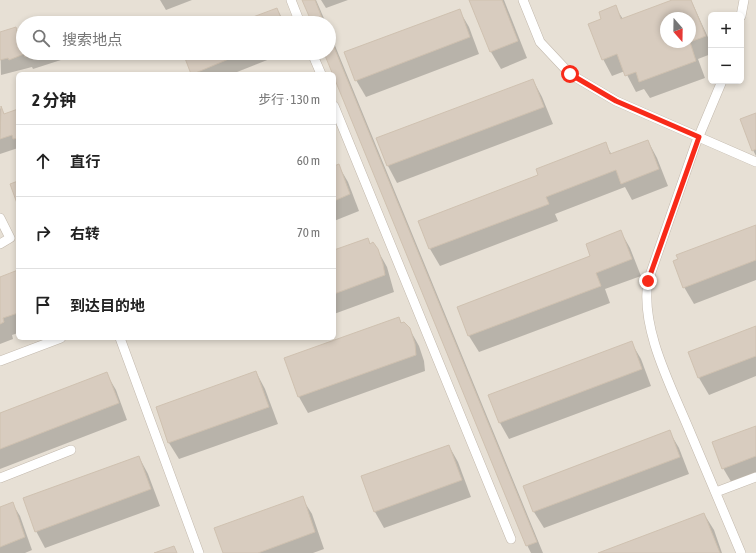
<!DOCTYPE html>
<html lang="zh">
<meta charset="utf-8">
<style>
body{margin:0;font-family:"Asap Condensed","Noto Sans SC",sans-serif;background:#f2f2f2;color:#222}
.controls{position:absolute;right:12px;top:12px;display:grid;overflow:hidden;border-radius:6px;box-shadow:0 2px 6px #0003}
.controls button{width:36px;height:36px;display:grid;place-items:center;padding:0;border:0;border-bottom:1px solid #e0e0e0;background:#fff;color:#222;font:20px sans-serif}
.compass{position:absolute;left:660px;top:12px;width:36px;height:36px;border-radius:50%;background:#fff;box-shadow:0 2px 6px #0003;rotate:160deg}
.stop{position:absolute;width:12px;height:12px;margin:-9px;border:3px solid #f82a19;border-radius:50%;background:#fff}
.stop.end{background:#f82a19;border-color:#fff;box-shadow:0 1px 4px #0008}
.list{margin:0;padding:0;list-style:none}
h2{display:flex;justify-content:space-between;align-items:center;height:52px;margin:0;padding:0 16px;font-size:17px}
h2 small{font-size:13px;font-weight:400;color:#767676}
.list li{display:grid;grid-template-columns:26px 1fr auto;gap:12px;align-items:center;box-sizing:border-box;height:72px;padding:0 16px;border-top:1px solid #e0e0e0}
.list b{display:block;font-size:15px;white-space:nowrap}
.list em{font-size:13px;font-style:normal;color:#767676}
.icon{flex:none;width:22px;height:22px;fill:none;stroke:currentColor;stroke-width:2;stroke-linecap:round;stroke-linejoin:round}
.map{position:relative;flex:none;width:756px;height:553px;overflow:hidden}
.search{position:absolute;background:#fff;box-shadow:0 2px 6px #0003;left:16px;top:16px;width:320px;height:44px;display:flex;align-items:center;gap:10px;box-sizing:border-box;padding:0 14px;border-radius:22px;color:#767676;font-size:15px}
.panel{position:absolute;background:#fff;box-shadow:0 2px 6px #0003;left:16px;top:72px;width:320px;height:268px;border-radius:6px}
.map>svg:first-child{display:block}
.residential{fill:#e7e0d5;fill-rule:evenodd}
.shadow{fill:#0003;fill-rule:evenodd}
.building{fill:#d8ccbf;stroke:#cfc1b0}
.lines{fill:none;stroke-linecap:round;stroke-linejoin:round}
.service-casing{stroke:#c2b8ac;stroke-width:10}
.service{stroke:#fff;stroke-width:9}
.route{stroke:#f82a19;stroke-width:5}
</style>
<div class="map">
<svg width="756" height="553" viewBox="0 0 756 553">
<rect width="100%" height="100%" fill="#f3efe7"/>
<path class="residential" d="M0,0H756V553H0ZM711,15H741V81H711ZM666,18H690V42H666ZM23,23H329V53H23ZM18,74H334V338H18Z"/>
<g class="shadow">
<path d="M160,0H192L166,10Z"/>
<path d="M304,0H316L326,23H313Z"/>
<path d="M321,0H348L326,8Z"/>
<path d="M471,0H504L527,58L501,69L491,52Z"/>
<path d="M675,0H691L711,44V54L698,59L705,78L650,98L644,89L636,92L625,71L612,76L603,59V19L615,7L623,19ZM666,18H690V42H666Z"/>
<path d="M277,9L285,23H240Z"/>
<path d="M459,10L469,27L479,54L366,97L356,80Z"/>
<path d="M15,28L18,32L23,30V53H62L64,59L33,69L32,67L1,75L0,33Z"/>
<path d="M329,31L543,553H531L527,545L325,53H329Z"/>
<path d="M185,53H285L232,74H193Z"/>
<path d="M533,80L542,97L553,124L397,183L388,166L377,139Z"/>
<path d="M0,108L5,115L18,110V148L0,154Z"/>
<path d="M756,114V156L753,150Z"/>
<path d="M648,141L657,158L668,186L632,200L625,187L555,214L558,221L440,266L430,249L420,221L540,176L605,143L612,155Z"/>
<path d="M338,165L348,182L359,211L334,221V167Z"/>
<path d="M756,226V280L694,304L684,287Z"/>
<path d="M621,232L630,248L641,276L605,289L610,303L479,352L469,336L458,307L591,256Z"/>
<path d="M367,239L370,244L377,249L387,267L394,292L334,314V251Z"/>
<path d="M18,272V333L12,335L13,339L0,344V278Z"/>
<path d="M399,318L402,324L409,328L419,346L424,361L425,371L308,413L299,397Z"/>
<path d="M756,327V376L709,395L699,378L689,352Z"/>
<path d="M631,342L641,359L651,386L509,439L500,423L490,396Z"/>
<path d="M256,372L265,389L278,424L179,459L169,443L157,408Z"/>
<path d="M106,373L116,390L127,420L0,469V414Z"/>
<path d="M756,427V476L733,485L723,468Z"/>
<path d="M669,431L679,448L689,474L544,528L534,512L524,486Z"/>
<path d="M449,446L458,462L471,497L384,528L375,512L362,477Z"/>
<path d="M139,457L148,474L160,506L45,548L36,531Z"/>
<path d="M302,498L312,514L324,549L313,553H224Z"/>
<path d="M12,503L20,516L32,550L25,553H0V508Z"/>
<path d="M704,514L714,530L722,553H601Z"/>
</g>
<g class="building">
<path d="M302,0H315L324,23H312Z"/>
<path d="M469,0H502L518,41L490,52Z"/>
<path d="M672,0H691L706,36L690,42V18H666V42H690L696,61L639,82L636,72L625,76L617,54L602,60L588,24L601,19L599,12L616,5L621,19Z"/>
<path d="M277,8L283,23H237Z"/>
<path d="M460,9L470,37L355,81L344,52Z"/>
<path d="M16,27L17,31L23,29V53H36L25,57L24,54L9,60L8,58L0,60V32Z"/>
<path d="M329,35L537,542L526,546L324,53H329Z"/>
<path d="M183,53H243L193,74H191Z"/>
<path d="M533,79L544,107L387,166L376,138Z"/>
<path d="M1,106L4,114L18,109V138L13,139L12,135L0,139Z"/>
<path d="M756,113V149L752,151L740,119Z"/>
<path d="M648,140L659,169L621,184L616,170L546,197L549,204L429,249L418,221L538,175L536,169L606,142L610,154Z"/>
<path d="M339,164L350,194L334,201V166Z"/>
<path d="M18,181V206L10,184Z"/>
<path d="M756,225V260L683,288L673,261L678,259L676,255Z"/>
<path d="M621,230L632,259L596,273L601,286L468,336L457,307L590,256L586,244Z"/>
<path d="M368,238L370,244L373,242L378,249L383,264L385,275L334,294V250Z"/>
<path d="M18,270V313L3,318L4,322L0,324V277Z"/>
<path d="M399,317L401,323L404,322L410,328L415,344L416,355L298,397L284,358Z"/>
<path d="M756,326V356L698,378L688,352Z"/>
<path d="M632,341L642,369L499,423L488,395Z"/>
<path d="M256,371L269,407L168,443L156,407Z"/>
<path d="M107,372L119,403L0,449V413Z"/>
<path d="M756,426V456L722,469L712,442Z"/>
<path d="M670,430L680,457L533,512L523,486Z"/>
<path d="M449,445L462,480L374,512L361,476Z"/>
<path d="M139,456L151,489L35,532L23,498Z"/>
<path d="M303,496L315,532L258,553H223L214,528Z"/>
<path d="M13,502L25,537L0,547V507Z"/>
<path d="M704,513L720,553H598Z"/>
<path d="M174,546L177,553H154Z"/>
</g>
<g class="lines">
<defs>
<g id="service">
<path d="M291,0L300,23"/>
<path d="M523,0L540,42L570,74L616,101L756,162"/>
<path d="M741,16L744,0"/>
<path d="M312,53L321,74"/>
<path d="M722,81L696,143L648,281C640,329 672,388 690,432C707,472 724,513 741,553"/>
<path d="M334,106L511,539"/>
<path d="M0,218L10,238L0,244"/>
<path d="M120,338L199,553"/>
<path d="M0,361L61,338"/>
<path d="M0,478L71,450"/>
<path d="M716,492L756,477"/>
</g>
</defs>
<use href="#service" class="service-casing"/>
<use href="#service" class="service"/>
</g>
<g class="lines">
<path class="route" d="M570,74L616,101L699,137L648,281"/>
</g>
</svg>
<div class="controls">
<button>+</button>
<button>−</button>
</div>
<svg class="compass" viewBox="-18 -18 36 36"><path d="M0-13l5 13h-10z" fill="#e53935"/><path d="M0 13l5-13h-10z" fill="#767676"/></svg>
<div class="stop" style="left:570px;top:74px"></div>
<div class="stop end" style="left:648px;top:281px"></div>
<div class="search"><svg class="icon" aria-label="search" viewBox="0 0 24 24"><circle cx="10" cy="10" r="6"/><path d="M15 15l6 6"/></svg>搜索地点</div>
<section class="panel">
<h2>2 分钟<small>步行 · 130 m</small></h2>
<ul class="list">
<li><svg class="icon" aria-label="ahead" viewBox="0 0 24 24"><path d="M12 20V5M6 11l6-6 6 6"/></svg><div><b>直行</b></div><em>60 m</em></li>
<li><svg class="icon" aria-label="right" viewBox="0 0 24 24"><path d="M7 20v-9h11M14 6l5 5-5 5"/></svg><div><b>右转</b></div><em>70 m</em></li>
<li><svg class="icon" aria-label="arrive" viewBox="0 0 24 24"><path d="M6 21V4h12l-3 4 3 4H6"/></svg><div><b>到达目的地</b></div></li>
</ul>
</section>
</div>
